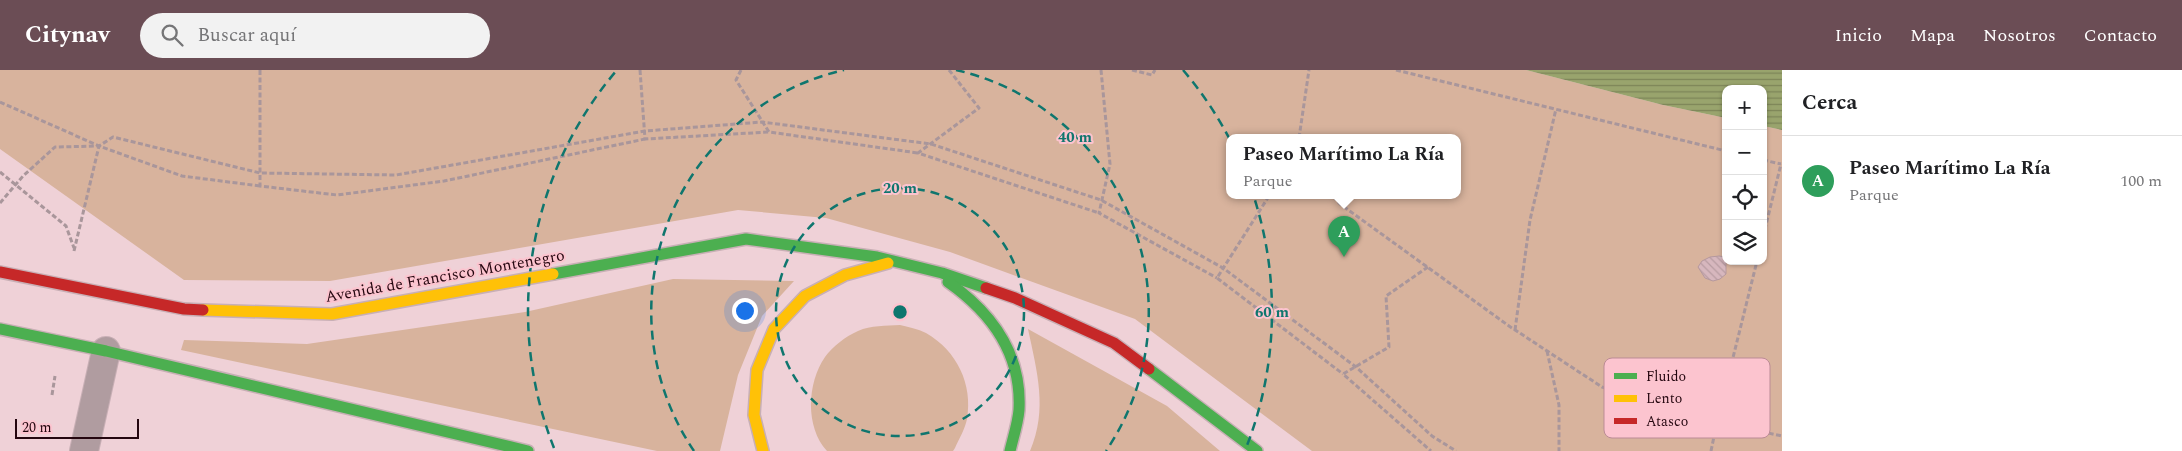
<!DOCTYPE html>
<html lang="es">
<meta charset="utf-8">
<style>
body{margin:0;font-family:Spectral,serif;background:#f2f2f2;color:#202124}
.controls{position:absolute;right:15px;top:15px;display:grid;overflow:hidden;border-radius:10px;box-shadow:0 1px 4px #0004}
.controls button{width:45px;height:45px;display:grid;place-items:center;padding:0;border:0;border-bottom:1px solid #e0e0e0;background:#fff;color:#202124;font:25px sans-serif}
.scale{position:absolute;left:15px;bottom:12px;width:124px;box-sizing:border-box;padding-left:5px;border:2px solid #24060f;border-top:0;font-size:14px;line-height:18px;white-space:nowrap;color:#24060f;-webkit-text-stroke:4px #fcc4cf;paint-order:stroke}
.you{position:absolute;left:744px;top:240px;width:18px;height:18px;margin:-12px;border:4px solid #fff;border-radius:50%;background:#1a73e8;box-shadow:0 0 0 8px #1a73e833}
.badge{display:grid;place-items:center;width:32px;height:32px;border-radius:50%;background:#6b4d55;color:#fff;font-size:16px;font-weight:700}
.pin{position:absolute;translate:-50% -41px;filter:drop-shadow(0 1px 2px #0008)}
.pin::after{content:'';position:absolute;top:26px;width:18px;height:15px;background:inherit;clip-path:polygon(0 0,100% 0,50% 100%)}
.popup{position:absolute;left:1226px;top:64px;width:235px;height:65px;box-sizing:border-box;display:grid;place-content:center;border-radius:10px;background:#fff;filter:drop-shadow(0 1px 4px #0005);font-size:16px;white-space:nowrap;color:#757577}
.popup b{font-size:19px;color:#202124}
.popup::after{content:'';position:absolute;left:50%;top:100%;margin-left:-10px;border:10px solid transparent;border-top-color:#fff}
.list{margin:0;padding:0;list-style:none}
h2{display:flex;justify-content:space-between;align-items:center;height:65px;margin:0;padding:0 20px;font-size:21px}
h2 small{font-size:16px;font-weight:400;color:#757577}
.list li{display:grid;grid-template-columns:32px 1fr auto;gap:15px;align-items:center;box-sizing:border-box;height:90px;padding:0 20px;border-top:1px solid #e0e0e0}
.list b{display:block;font-size:19px;white-space:nowrap}
.list p{margin:0;font-size:16px;white-space:nowrap;color:#757577}
.list em{font-size:16px;font-style:normal;color:#757577}
.icon{flex:none;width:28px;height:28px;fill:none;stroke:currentColor;stroke-width:2;stroke-linecap:round;stroke-linejoin:round}
.map{position:relative;flex:none;width:1782px;height:381px;overflow:hidden}
header{display:flex;align-items:center;gap:30px;box-sizing:border-box;height:70px;padding:0 25px;background:#6b4d55;color:#fff}
header strong{font-size:24px}
nav{display:flex;gap:28px;margin-inline-start:auto;font-size:18px}
.search{width:350px;height:45px;background:#f2f2f2;display:flex;align-items:center;gap:12px;box-sizing:border-box;padding:0 18px;border-radius:28px;color:#757577;font-size:19px}
main{display:flex}
aside{flex:1;background:#fff}
.map>svg:first-child{display:block}
.park{fill:#d8b39d;fill-rule:evenodd}
.water{fill:url(#water-rules)}
.building{fill:url(#building-back-hatch);stroke:#b5989e}
.lines{fill:none;stroke-linecap:round;stroke-linejoin:round}
.street-casing{stroke:#c8afb5;stroke-width:30}
.fast-casing{stroke:#c8afb5;stroke-width:14}
.slow-casing{stroke:#c8afb5;stroke-width:14}
.jam-casing{stroke:#c8afb5;stroke-width:14}
.path{stroke:#a9969b;stroke-width:3;stroke-dasharray:5 2.5;stroke-linecap:butt}
.street{stroke:#b09ca0;stroke-width:28}
.fast{stroke:#4caf50;stroke-width:11}
.slow{stroke:#ffc107;stroke-width:11}
.jam{stroke:#c62828;stroke-width:11}
.ring{fill:none;stroke:#0f766e;stroke-width:2.5;stroke-dasharray:9 6}
.labels{text-anchor:middle;dominant-baseline:central;stroke-width:4;stroke-linejoin:round;paint-order:stroke}
.street-label{font-size:16px;fill:#24060f;stroke:#fcc4cf}
.key{fill:#fcc4cf;stroke:#bb8b95;stroke-width:1}
.key-label{font-size:14px;fill:#24060f}
.centre{fill:#0f766e;stroke:#fcc4cf;stroke-width:2.5}
.ring-label{font-size:15px;text-anchor:middle;font-weight:bold;fill:#0f766e;stroke:#fcc4cf;stroke-width:4;stroke-linejoin:round;paint-order:stroke}
</style>
<header>
<strong>Citynav</strong>
<div class="search"><svg class="icon" aria-label="search" viewBox="0 0 24 24"><circle cx="10" cy="10" r="6"/><path d="M15 15l6 6"/></svg>Buscar aquí</div>
<nav><a>Inicio</a><a>Mapa</a><a>Nosotros</a><a>Contacto</a></nav>
</header>
<main>
<div class="map">
<svg width="1782" height="381" viewBox="0 0 1782 381">
<defs>
<pattern id="water-rules" width="6" height="5" patternUnits="userSpaceOnUse" patternTransform="scale(1.25)"><rect width="6" height="5" fill="#99a46d"/><path d="M0 2.5h6" fill="none" stroke="#7d8458"/></pattern>
<pattern id="building-back-hatch" width="6" height="6" patternUnits="userSpaceOnUse" patternTransform="scale(1.25)"><rect width="6" height="6" fill="#d7b7be"/><path d="M-1 5l2 2M0 0l6 6M5-1l2 2" fill="none" stroke="#b89ca2"/></pattern>
</defs>
<rect width="100%" height="100%" fill="#efd1d7"/>
<g class="park">
<path d="M0,0H1526L1663,35L1726,48V191H1763V56L1782,60V381H1312L1135,249L950,182L826,148L738,140L330,211L184,210L0,79ZM1230,68H1458V126H1230Z"/>
<path d="M673,209L794,211L762,246L738,305L720,381H657L181,280L184,270L307,274L525,242Z"/>
<path d="M900,255C908,257 918,259 926,263C957,281 973,314 967,349C965,359 959,369 955,378L953,381H827C805,357 807,313 825,287C832,277 846,266 858,261C871,255 886,256 900,255Z"/>
<path d="M1028,259L1167,336L1220,381H1030C1048,339 1037,302 1028,259Z"/>
</g>
<path class="water" d="M1526,0H1782V60L1763,56V19H1726V48L1663,35Z"/>
<path class="building" d="M1719,186L1726,187V204L1720,209L1713,211L1705,208L1698,197L1702,191L1710,187Z"/>
<g class="lines">
<defs>
<path id="street" d="M84,381L106,281"/>
<g id="fast">
<path d="M553,204L746,169L877,187L942,203L986,218"/>
<path d="M948,212C992,243 1022,284 1019,340C1018,353 1013,368 1010,381"/>
<path d="M0,259L106,281L528,381"/>
<path d="M1149,299L1257,381"/>
</g>
<g id="slow">
<path d="M203,240L332,244L553,204"/>
<path d="M763,381L754,345L757,300L774,259L805,226L845,205L888,193"/>
</g>
<g id="jam">
<path d="M0,202L184,239L203,240"/>
<path d="M986,218L1015,228L1114,273L1149,299"/>
</g>
</defs>
<use href="#street" class="street-casing"/>
<use href="#fast" class="fast-casing"/>
<use href="#slow" class="slow-casing"/>
<use href="#jam" class="jam-casing"/>
<g class="path">
<path d="M260,0V116L337,125L444,111L645,69"/>
<path d="M640,0L645,69L769,62"/>
<path d="M741,0L736,10L769,62L918,83"/>
<path d="M949,0L979,38L918,83L1099,143"/>
<path d="M1101,0L1110,94L1099,143L1217,208"/>
<path d="M1132,0L1152,5L1155,0"/>
<path d="M1396,0L1726,81"/>
<path d="M0,32L99,76L182,106L260,116"/>
<path d="M1299,68L1309,0"/>
<path d="M1763,90L1781,94"/>
<path d="M0,102L66,156L74,178"/>
<path d="M1269,126L1217,208L1343,304"/>
<path d="M1333,126L1340,134L1509,256L1602,317L1717,352L1757,191"/>
<path d="M0,133L23,106L55,77L99,76L113,67L260,103L396,105L645,61L762,52L931,74L1101,130L1223,198L1356,297L1432,366L1456,381"/>
<path d="M1763,167L1781,94"/>
<path d="M74,181L99,76"/>
<path d="M1428,197L1386,226L1389,277L1343,304L1431,381"/>
<path d="M1515,260L1530,150L1556,39"/>
<path d="M1547,281L1559,335V381"/>
<path d="M52,325L55,306"/>
<path d="M1711,381L1717,352L1782,366"/>
</g>
<use href="#street" class="street"/>
<use href="#fast" class="fast"/>
<use href="#slow" class="slow"/>
<use href="#jam" class="jam"/>
</g>
<g class="ring">
<circle cx="900" cy="242" r="124"/>
<path d="M694 381A248 248 0 0 1 844 0M956 0A248 248 0 0 1 1106 381"/>
<path d="M554 378A372 372 0 0 1 617 0M1183 0A372 372 0 0 1 1246 378"/>
</g>
<g class="labels">
<g class="street-label">
<text transform="translate(445 206) rotate(-10)">Avenida de Francisco Montenegro</text>
</g>
</g>
<rect x="1604" y="288" width="166" height="80" rx="8" class="key"/>
<rect x="1614" y="303" width="23" height="6" fill="#4caf50"/>
<rect x="1614" y="325" width="23" height="7" fill="#ffc107"/>
<rect x="1614" y="348" width="23" height="6" fill="#c62828"/>
<g class="key-label">
<text x="1646" y="311">Fluido</text>
<text x="1646" y="333">Lento</text>
<text x="1646" y="356">Atasco</text>
</g>
<circle cx="900" cy="242" r="8" class="centre"/>
<g class="ring-label">
<text x="1075" y="72">40 m</text>
<text x="900" y="123">20 m</text>
<text x="1272" y="247">60 m</text>
</g>
</svg>
<div class="controls">
<button>+</button>
<button>−</button>
<button><svg class="icon" aria-label="locate" viewBox="0 0 24 24"><circle cx="12" cy="12" r="6"/><path d="M12 2v4M12 18v4M2 12h4M18 12h4"/></svg></button>
<button><svg class="icon" aria-label="layers" viewBox="0 0 24 24"><path d="M12 4l9 5-9 5-9-5zM3 14l9 5 9-5"/></svg></button>
</div>
<div class="scale">20 m</div>
<div class="you"></div>
<div class="pin badge" style="left:1344px;top:187px;background:#2e9e5b">A</div>
<div class="popup"><b>Paseo Marítimo La Ría</b>Parque</div>
</div>
<aside>
<h2>Cerca<small></small></h2>
<ul class="list">
<li><span class="badge" style="background:#2e9e5b">A</span><div><b>Paseo Marítimo La Ría</b><p>Parque</p></div><em>100 m</em></li>
</ul>
</aside>
</main>
